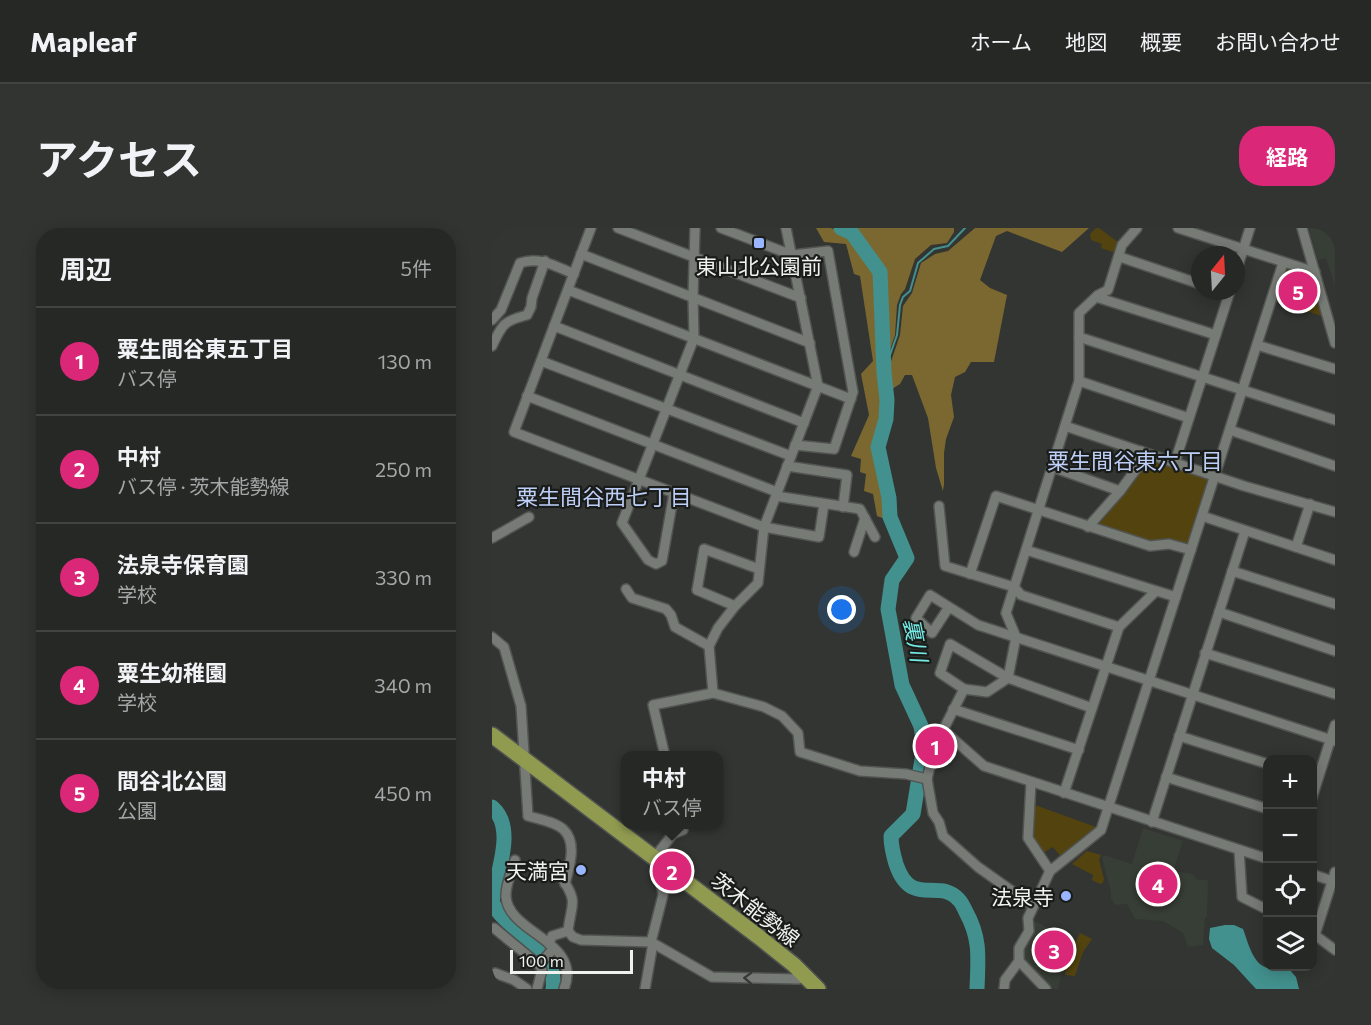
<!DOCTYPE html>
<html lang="ja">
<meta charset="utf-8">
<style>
body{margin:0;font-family:Commissioner,"Noto Sans JP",sans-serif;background:#323432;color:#f1f3f6}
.controls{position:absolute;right:18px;bottom:18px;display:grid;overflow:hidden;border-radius:12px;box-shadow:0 3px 15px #0003}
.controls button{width:54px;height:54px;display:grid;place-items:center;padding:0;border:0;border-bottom:2px solid #424442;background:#262825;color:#f1f3f6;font:30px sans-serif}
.compass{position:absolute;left:699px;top:18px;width:54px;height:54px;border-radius:50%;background:#262825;box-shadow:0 3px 15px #0003;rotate:18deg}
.scale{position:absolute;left:18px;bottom:15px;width:123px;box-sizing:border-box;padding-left:6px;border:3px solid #eff2ef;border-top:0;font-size:16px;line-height:21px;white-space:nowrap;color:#eff2ef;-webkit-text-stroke:4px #1a1c1a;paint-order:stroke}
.you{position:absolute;left:350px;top:382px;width:21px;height:21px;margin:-15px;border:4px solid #fff;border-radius:50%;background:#1a73e8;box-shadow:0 0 0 9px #1a73e833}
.badge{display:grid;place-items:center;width:39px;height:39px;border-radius:50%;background:#db2777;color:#fff;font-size:20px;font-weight:700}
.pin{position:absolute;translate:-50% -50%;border:3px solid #fff;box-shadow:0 2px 6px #0006}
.popup{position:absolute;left:129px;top:523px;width:102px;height:78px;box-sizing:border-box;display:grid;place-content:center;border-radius:12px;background:#262825;filter:drop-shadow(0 2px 4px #0005);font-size:20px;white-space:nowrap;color:#a4a6a7}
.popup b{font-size:22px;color:#f1f3f6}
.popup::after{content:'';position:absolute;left:50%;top:100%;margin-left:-12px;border:12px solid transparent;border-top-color:#262825}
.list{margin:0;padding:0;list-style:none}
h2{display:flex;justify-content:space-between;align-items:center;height:78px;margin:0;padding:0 24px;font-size:26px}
h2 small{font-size:20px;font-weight:400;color:#a4a6a7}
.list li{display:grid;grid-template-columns:39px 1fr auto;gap:18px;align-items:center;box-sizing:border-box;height:108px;padding:0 24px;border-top:2px solid #424442}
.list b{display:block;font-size:22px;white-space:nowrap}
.list p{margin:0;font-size:20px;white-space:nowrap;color:#a4a6a7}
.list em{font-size:20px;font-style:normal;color:#a4a6a7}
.icon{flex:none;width:33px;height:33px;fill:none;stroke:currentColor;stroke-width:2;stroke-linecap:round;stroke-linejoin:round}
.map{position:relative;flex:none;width:843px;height:761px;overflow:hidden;border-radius:24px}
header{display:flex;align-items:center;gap:36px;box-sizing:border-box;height:84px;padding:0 30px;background:#262825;border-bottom:2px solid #424442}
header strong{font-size:28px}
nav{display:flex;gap:33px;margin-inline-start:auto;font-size:21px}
.intro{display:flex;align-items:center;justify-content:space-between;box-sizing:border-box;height:144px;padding:0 36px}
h1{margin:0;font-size:42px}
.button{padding:15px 27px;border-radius:24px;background:#db2777;color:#fff;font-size:21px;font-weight:700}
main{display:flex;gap:36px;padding:0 36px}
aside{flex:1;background:#262825;border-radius:24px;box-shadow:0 3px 15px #0003}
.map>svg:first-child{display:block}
.built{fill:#373e35}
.green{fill:#53430f}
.forest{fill:#7b6831}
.water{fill:#42918e}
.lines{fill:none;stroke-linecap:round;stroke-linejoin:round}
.stream{stroke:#42918e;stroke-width:2}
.river{stroke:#42918e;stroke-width:15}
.street-casing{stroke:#515451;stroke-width:12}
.primary-casing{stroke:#515451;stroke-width:18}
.street{stroke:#777b76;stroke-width:9}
.primary{stroke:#919b50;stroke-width:15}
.oneway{stroke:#363836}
.poi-dot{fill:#98b5fd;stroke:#1a1c1a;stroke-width:2}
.labels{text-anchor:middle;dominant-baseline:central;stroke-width:4.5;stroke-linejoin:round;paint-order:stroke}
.poi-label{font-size:21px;fill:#eff2ef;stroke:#1a1c1a;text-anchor:end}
.street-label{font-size:21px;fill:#eff2ef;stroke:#1a1c1a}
.neighbourhood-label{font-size:22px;fill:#bdcef7;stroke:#1a1c1a}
.water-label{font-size:22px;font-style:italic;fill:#73eae5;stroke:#1a1c1a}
</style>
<header>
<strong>Mapleaf</strong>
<nav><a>ホーム</a><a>地図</a><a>概要</a><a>お問い合わせ</a></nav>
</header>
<div class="intro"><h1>アクセス</h1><a class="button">経路</a></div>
<main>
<aside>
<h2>周辺<small>5件</small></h2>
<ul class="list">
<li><span class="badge">1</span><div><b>粟生間谷東五丁目</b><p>バス停</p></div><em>130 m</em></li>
<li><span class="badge">2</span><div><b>中村</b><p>バス停 · 茨木能勢線</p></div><em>250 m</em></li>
<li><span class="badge">3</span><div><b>法泉寺保育園</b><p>学校</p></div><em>330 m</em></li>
<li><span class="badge">4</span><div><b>粟生幼稚園</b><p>学校</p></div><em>340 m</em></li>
<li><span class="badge">5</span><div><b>間谷北公園</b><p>公園</p></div><em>450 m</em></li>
</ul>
</aside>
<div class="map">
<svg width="843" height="761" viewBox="0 0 843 761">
<rect width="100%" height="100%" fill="#323531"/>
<g class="built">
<path d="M817,0H843V57L834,30L826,32Z"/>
<path d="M651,600L691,613L681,643L700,646L706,652H716L715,689H713L711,717L696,719L691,705L671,693L643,691L635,676L623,677L619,670V664L610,630L612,627L640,636Z"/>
<path d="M543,693L574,710L576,717L566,761H561L531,730V723Z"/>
</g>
<g class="green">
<path d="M604,0H607L627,15L625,21L621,24L609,20L610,16L599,12L598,6Z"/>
<path d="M796,41L820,52L830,88L785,74L792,42Z"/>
<path d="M655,229L715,248L717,251L696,315L694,316L676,311L659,314L607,296L643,253Z"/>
<path d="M543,577L604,599L569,629L561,619L551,625L540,608V580Z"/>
<path d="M595,623L609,627L607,632L612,651L611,655L608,656L600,652L601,647L580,636Z"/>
<path d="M588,705L600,711L591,724L583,748L573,747L577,723L580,722Z"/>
</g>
<g class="forest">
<path d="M324,0H339L358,9L385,45L389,143L393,172L383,219L385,235L392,266L393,291L385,288L381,266L372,263L374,246L368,244L369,231L359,228L377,187L369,146L381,133L368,48L362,46L354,16L332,14Z"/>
<path d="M364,0H462V4L455,15L439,17L423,31L413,61L409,66L405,77L403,107L395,131L393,42Z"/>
<path d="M483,0H597L570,24L515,3L504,8L488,52L498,60L515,67L502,134H479L473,144L463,149L459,167L462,189L454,211L452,225V256L451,263L444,240L436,190L420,147H413L408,156L400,161L395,145L408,107L411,78L420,65L429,35L443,26L456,23Z"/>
</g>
<path class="water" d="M733,697H742L751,701C756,714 761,738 777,740C784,741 791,741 797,741L804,749L807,761H764L742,737L720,720L717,711L718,700Z"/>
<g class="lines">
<path class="stream" d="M392,144L405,107L408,77L411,69L418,63L426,35L442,21L456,18L473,0"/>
<g class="river">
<path d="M349,0L360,5L388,44L392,144L395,172L394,191L386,219L397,270L398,289L415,330L400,352L396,381L410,457L429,498L432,519L421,586L399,608C399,618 401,626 404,636C419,681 447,649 467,672C470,675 472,680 474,684C489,711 486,731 485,761"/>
<path d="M0,579C25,600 4,647 0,674"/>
<path d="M0,675C4,680 7,686 12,690C34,712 65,724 61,761"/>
</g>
<defs>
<g id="street">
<path d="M99,0L22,204L272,299L327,309L332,276"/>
<path d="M126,0L309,70"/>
<path d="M229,0L300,27L336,23L361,164L342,221L303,217"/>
<path d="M686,0L823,44"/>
<path d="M810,0L843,115"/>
<path d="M89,26L318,115"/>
<path d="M628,29L708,56"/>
<path d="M744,44L758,0"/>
<path d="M76,62L359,171"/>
<path d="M604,69L724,107"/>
<path d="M0,92L9,82L28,35C47,28 63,38 82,46"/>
<path d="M62,98L312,195"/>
<path d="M587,109L843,192"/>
<path d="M765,117L843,141"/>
<path d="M0,118C10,97 11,93 35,87L39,79L40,70L53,33"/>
<path d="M49,133L299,228"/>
<path d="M587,153L697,190"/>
<path d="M35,168L285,264"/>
<path d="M573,198L752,258L843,284"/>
<path d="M738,202L843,238"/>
<path d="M683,234L738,63"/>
<path d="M295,238L355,247L351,279"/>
<path d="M560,239L628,263L596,299"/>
<path d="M628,263L645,240L649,223"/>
<path d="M182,265L170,333L164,336L156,332L130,295L202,110L201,69L203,0"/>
<path d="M284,268L368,281L383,309"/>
<path d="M447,278L453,338L522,359L529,367L627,399L572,565"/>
<path d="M710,288L843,332"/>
<path d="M0,310L37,289"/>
<path d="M804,319L818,276"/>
<path d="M534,322L684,369"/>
<path d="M362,324L373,290"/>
<path d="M740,343L843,376"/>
<path d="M478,346L504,268L658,318L677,316L699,322"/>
<path d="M134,361L140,370L174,381L179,387L183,399L217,418"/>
<path d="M243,378L205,362L212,321L267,341"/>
<path d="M457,379L440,405L424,390L438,367L486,397L843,513"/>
<path d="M727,384L843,423"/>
<path d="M627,399L664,363"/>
<path d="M0,409L12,419L29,478L36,588C47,591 63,594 71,601C86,615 77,639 73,656"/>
<path d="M713,425L843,466"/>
<path d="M472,461L448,445L458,416L516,450L600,480"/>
<path d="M221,465L217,418L226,400L243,378L266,355L272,299L326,158L294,0"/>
<path d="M461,481L587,522"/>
<path d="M451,502L492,538L776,631"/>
<path d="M687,508L776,536"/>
<path d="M173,528L161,477L221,465L272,479L290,488L306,505L308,524L368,543L414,546L435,551"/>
<path d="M674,549L776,581"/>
<path d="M539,554L536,610L558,643"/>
<path d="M820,570L843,497"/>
<path d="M660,594L753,303"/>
<path d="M747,622L750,669L776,682"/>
<path d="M162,630L181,606L191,602L189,596"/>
<path d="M23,632C20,643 13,658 14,669C17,706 91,713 72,761"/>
<path d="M843,644L823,707L843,722"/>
<path d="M820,646L843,654"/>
<path d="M70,650C87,676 79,675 76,703L81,709L89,712L159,714L220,749L307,751L313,748"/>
<path d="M541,678L486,639L451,608L447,594L441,585L435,551L443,518L472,461L495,464L516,450L524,409L514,385L587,153V85L606,67L616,62L630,17L645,0"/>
<path d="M2,700L47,737L50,742L45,761"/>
<path d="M159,714L171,667L169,652L174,638"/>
<path d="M57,716L60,708L76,703"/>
<path d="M527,733L554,761"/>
<path d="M47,737L62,720"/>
<path d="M3,745L22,752L35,761"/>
<path d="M153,761L161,715"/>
<path d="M512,761L513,752L527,733V720L537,703L536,690L558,643L609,602L791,35"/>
</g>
<path id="primary" d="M0,507L267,709L302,737L326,761"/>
</defs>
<use href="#street" class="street-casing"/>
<use href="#primary" class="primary-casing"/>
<use href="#street" class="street"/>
<use href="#primary" class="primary"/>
</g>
<defs><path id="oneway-chevron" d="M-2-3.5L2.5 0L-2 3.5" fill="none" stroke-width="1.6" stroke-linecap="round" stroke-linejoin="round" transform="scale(1.5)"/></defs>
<use class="oneway" href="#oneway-chevron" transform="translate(256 750) rotate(-178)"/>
<g class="poi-dot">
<rect x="261" y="9" width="12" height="12" rx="3"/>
<circle cx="89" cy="642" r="6"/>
<circle cx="574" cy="668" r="6"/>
</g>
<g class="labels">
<g class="poi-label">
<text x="267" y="37" text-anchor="middle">東山北公園前</text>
<text x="77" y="642">天満宮</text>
<text x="562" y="668">法泉寺</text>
</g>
<g class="street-label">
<text transform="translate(264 681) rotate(38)">茨木能勢線</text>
</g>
<g class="neighbourhood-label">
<text x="643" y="232">粟生間谷東六丁目</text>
<text x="112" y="268">粟生間谷西七丁目</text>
</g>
<g class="water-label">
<text transform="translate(424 412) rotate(79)">裏川</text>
</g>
</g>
</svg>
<div class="controls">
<button>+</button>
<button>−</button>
<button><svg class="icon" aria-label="locate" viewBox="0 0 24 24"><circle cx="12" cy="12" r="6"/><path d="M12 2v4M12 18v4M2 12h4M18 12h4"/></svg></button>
<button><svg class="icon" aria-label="layers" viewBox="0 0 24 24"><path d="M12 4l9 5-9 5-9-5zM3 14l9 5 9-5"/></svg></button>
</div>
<svg class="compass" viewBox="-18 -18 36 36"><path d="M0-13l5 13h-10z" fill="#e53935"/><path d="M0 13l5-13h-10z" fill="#a4a6a7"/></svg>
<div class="scale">100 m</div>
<div class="you"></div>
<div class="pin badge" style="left:443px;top:518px">1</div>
<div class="pin badge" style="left:180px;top:643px">2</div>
<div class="popup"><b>中村</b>バス停</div>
<div class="pin badge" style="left:562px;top:722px">3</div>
<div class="pin badge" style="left:666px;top:656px">4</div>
<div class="pin badge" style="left:806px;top:63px">5</div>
</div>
</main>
